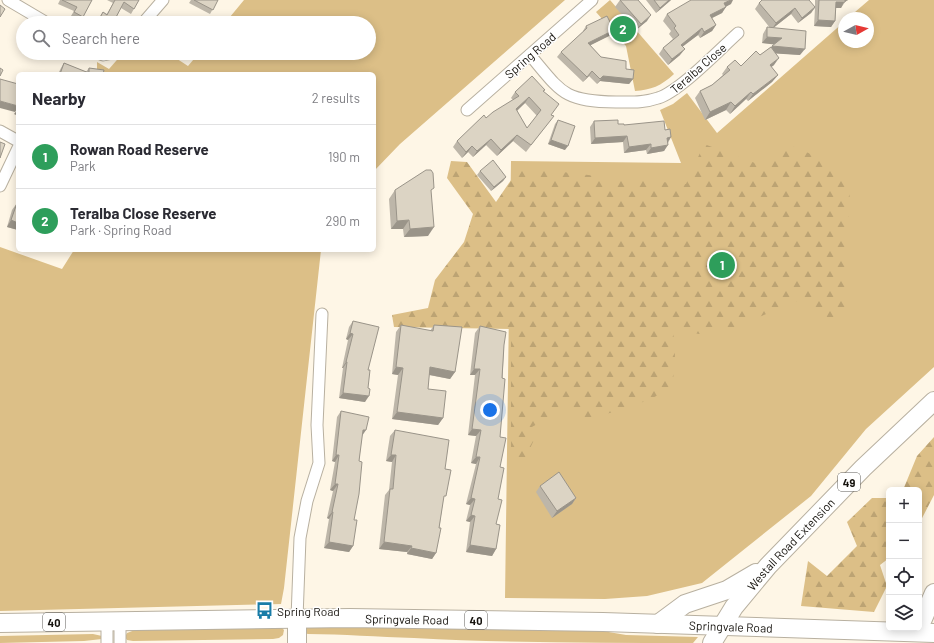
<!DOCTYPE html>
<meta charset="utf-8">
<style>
body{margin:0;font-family:Barlow,sans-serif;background:#f7f7f7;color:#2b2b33}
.controls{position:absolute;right:12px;bottom:12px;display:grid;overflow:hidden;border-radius:6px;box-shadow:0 2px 10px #0003}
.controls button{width:36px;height:36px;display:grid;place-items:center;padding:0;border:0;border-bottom:1px solid #e1e1e2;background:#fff;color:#2b2b33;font:20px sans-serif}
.compass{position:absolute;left:838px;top:12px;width:36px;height:36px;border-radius:50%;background:#fff;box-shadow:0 2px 10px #0003;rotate:82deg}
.you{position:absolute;left:490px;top:410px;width:14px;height:14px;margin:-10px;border:3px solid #fff;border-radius:50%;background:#1a73e8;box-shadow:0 0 0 6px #1a73e833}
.badge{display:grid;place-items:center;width:26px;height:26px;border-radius:50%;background:#197ca7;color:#fff;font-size:13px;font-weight:700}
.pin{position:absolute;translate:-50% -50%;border:2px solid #fff;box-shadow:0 1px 4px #0006}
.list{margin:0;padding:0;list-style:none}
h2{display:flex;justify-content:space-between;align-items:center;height:52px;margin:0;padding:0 16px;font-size:17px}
h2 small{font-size:13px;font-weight:400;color:#7c7c81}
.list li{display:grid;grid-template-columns:26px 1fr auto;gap:12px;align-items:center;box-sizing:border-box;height:64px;padding:0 16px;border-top:1px solid #e1e1e2}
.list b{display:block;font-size:15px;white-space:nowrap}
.list p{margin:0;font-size:13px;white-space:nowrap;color:#7c7c81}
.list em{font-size:13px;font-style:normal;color:#7c7c81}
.icon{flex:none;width:22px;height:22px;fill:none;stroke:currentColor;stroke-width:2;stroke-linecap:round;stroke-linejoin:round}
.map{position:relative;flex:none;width:934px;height:643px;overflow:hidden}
.search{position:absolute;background:#fff;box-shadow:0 2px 10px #0003;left:16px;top:16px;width:360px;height:44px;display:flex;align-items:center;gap:10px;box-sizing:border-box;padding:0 14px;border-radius:22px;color:#7c7c81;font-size:15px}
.panel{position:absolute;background:#fff;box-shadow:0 2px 10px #0003;left:16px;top:72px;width:360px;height:180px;border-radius:6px}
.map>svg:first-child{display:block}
.green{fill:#dcbf87}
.forest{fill:url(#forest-firs)}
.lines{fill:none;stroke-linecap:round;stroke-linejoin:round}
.minor-casing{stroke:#b8b0a0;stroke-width:13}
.trunk-casing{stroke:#b8b0a0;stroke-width:20}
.minor{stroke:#fff;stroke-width:11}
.trunk{stroke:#fff;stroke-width:18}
.wall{fill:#bdb6a9;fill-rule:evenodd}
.shaded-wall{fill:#9a9489}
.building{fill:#dcd4c4;stroke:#9a9489;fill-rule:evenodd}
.labels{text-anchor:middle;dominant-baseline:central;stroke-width:3;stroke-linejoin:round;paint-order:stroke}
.shield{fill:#fff;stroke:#5c5a56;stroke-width:1}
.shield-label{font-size:11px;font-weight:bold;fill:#16130e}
.street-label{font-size:12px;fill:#16130e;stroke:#fff}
.poi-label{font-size:12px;fill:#16130e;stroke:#fff;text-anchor:start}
</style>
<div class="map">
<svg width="934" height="643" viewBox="0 0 934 643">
<defs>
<pattern id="forest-firs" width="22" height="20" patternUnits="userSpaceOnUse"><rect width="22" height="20" fill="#dcbf87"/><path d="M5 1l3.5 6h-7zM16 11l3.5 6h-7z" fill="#bca373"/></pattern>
</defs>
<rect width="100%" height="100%" fill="#fef6e6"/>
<g class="green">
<path d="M244,0H565L400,144L374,171V74H97V62L109,69L123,53H168L188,66L199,53H369V23H225Z"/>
<path d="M610,0L674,74C661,86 651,90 635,91L626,46L596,12Z"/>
<path d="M869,0H934V367L866,429L811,496L702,583L647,596L605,599L505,598L511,161L681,163L660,110L673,104L687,93L717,133L844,22V42H868V18H848Z"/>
<path d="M0,247L62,269L74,250H321L284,588L281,604L0,611Z"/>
<path d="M305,626L597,630L626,635L698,637L693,643C600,643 507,643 414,638C378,637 343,634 308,634L304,633Z"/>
<path d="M281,627L284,630L283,635L279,638L273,639L133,641L127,640L125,637L127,633L135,630Z"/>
<path d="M93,634L102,636V639L84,641L0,643V636Z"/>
</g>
<g class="forest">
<path d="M704,144L755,163L792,146L832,163L850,185L845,313L830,319L802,299L733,328L699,334L673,329C674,347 678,367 671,384C665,400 598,416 581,421L572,405L530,428L534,440L522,465L511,452V329L394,327L392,315L428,308L435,280L464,242L473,214L447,178L451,161L467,162L496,202L520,167L614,178L686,184Z"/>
<path d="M934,437V495L919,524V490H903L917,456Z"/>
<path d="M872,498H889V558L880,565L887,586L874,612L801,606L808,561L827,576L857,546L847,522Z"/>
</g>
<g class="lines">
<defs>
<g id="minor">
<path d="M8,0L47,23"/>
<path d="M143,23L163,0"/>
<path d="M98,53L103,55L113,53"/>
<path d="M530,55C562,93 563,101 616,102C630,102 644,103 658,98C680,91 719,50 738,33"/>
<path d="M467,110L592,0"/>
<path d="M0,131L18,141"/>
<path d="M0,186L18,148"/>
<path d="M297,618L300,538L307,501L319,463L317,425L322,314"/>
<path d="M120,621V643"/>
<path d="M107,643V622"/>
</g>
<g id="trunk">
<path d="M297,618V643"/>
<path id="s1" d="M0,623L350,618L603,622L934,633"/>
<path d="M658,624L685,604L727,590L756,573"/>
<path d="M919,628L934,593"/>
<path id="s2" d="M712,643L734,607L768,566L863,468L934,401"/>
</g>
</defs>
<use href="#minor" class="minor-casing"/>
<use href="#trunk" class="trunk-casing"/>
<use href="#minor" class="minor"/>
<use href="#trunk" class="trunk"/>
</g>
<g class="wall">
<path d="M60,0H92L80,21L71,16L74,11L58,4Z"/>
<path d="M107,0H139L131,14L121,8L113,23H96L103,12L107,14L113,3Z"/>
<path d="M191,0H218L210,14L189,3Z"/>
<path d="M620,0L647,21L636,30L615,7Z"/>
<path d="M646,0H671L656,13Z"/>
<path d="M815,0H848L845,2L841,8H836L835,21L831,27L814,26L815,8L811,13L798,23L791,14L773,28L800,55L776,53L774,65L771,67L778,75L772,82L748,101L746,99L730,114L726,110L705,120L695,98L700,91L712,85L723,75L722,74L727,67L741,66L760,55L771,47L775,44L762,43L763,34L767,27L770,28L755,9L759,3L815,7Z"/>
<path d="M731,4L726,6L722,13L712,18L716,25L712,31L700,38L698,35L682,46L680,55L668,65L659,54L663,48L673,39L669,34L671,31L663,21L667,14Z"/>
<path d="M586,26L611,35L590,45L601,57L626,69L633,79L629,84L600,81L597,84L589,76L583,82L557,57L561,52L583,32V31Z"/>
<path d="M64,63L86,72L89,68L103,74H58L61,68Z"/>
<path d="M543,91L551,115L549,122L526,152L513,141L497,156L486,145L473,157L468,152L462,158L453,147L457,141L486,118L513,100L511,98L515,92ZM525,103L537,116L527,128L517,111Z"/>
<path d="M558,120L565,150L548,144L555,124Z"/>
<path d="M594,121L618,124L624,125L665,130L671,137L664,151L647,154L646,150L624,153L623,142L591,144L590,127Z"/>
<path d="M480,171L506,177L503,181L491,191L477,175Z"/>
<path d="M395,190L431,192L428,236L404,237L403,229H391L389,199Z"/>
<path d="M17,203L18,230L7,227L12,210Z"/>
<path d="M353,321L368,370L365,402L339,398L343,368H342L348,340L346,339L349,327Z"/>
<path d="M401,325L430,331L434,325L455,372L450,379L429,375L428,389L443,418L438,425L392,419L398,375L392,374L396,332Z"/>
<path d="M480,326L504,345L500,437V467L496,524V549L492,556L466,552L470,522L466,521L470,505L466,504L476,464L471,463L476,436L468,435L475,375H470L475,333Z"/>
<path d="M341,411L362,436L359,461L354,520L353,546L349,552L324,548L329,519L327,518L333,491L330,490L335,462L332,461L337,417Z"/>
<path d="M395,430L445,469L443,501L436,553L432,559L407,554V552L379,549L385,495L389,490L392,462L386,461L390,436Z"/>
<path d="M540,486L576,498L572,504L552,518L536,492Z"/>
</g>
<g class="shaded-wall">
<path d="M669,0H671L656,13L660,8Z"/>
<path d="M731,0H733L731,4L720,10L724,3Z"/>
<path d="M844,0H848L844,2L841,8H832L836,2Z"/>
<path d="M726,7L722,13L706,21L710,15Z"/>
<path d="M815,7L811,13L798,23L802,18Z"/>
<path d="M795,8L791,14L772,29L776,23Z"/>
<path d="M651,15L647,21L636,30L641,24Z"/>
<path d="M818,20L835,21L831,27L814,26Z"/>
<path d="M716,25L712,31L700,38L704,32Z"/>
<path d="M702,28L698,35L677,51L681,45Z"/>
<path d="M614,30L611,35L585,48L588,43Z"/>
<path d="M767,37L782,38L778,45L762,43Z"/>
<path d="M772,46L805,49L800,55L767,53Z"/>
<path d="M685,49L680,55L668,65L672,59Z"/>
<path d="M779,58L774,65L765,72L770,65Z"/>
<path d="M592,71L589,76L583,82L587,77Z"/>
<path d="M778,75L772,82L748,101L753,94Z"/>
<path d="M603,76L633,79L629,84L600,81L597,84Z"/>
<path d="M751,92L746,99L730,114L735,106Z"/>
<path d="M529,97L525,103L512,115L516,109Z"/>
<path d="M0,101L18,106V108L15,112L0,108Z"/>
<path d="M731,102L726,110L705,120L710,112Z"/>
<path d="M18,109V116L14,114Z"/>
<path d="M517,135L513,141L497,156L501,150Z"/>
<path d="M627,136L623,142L591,144L595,138Z"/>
<path d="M671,137L667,143V138Z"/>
<path d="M491,139L486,145L473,157L477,151Z"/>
<path d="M551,140L568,146L565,150L548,144Z"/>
<path d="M651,144L646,150L624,153L629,147Z"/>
<path d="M668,145L664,151L647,154L651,148Z"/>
<path d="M472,146L468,152L462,158L466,152Z"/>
<path d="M506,177L503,181L491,191L494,187Z"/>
<path d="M11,220L18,223V230L7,227Z"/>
<path d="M409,220L403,229H391L397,221Z"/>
<path d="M434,227L428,236L404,237L410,229Z"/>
<path d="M350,333L353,334L348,340L346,339Z"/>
<path d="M346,362H347L343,368H342Z"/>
<path d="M396,367L403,368L398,375L392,374Z"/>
<path d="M430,367L455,372L450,379L425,374Z"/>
<path d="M474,369H480L475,375H470Z"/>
<path d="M343,393L369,396L365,402L339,398Z"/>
<path d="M397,412L443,418L438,425L392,419Z"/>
<path d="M472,429L481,430L476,436L468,435Z"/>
<path d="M363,430H366L362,436Z"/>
<path d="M336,455H339L335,462L332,461Z"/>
<path d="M391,455H396L392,462L386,461Z"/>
<path d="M476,457H480L476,464L471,463Z"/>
<path d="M335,484H338L333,491L330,490Z"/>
<path d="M471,498L475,499L470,505L466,504Z"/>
<path d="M576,498L572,504L552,518L557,511Z"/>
<path d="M332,512H333L329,519L327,518Z"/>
<path d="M471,515L475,516L470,522L466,521Z"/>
<path d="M329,542L353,546L349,552L324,548Z"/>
<path d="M384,542L412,546L407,552L379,549Z"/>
<path d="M470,545L496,549L492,556L466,552Z"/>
<path d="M411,548L436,553L432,559L407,554Z"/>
</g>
<g class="building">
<path d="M62,0H92L83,17L74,12L77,7Z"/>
<path d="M115,0H139L134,9L124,2L113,23H97L103,12L107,15Z"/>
<path d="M194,0H218L213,10Z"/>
<path d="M620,0H638L651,15L641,24Z"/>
<path d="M654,0H669L660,8Z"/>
<path d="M691,0H731L724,3L726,7L710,15L716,25L704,32L702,28L681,45L685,49L672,59L663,48L679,35L674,28L676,26L667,14Z"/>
<path d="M762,0H809L815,7L802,18L795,8L776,23L759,3Z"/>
<path d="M819,0H845V2H836L835,21L818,20Z"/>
<path d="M0,5L5,9L0,17Z"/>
<path d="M607,16L614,30L588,43L601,57L626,61V69L634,70L633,79L603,76L600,79L592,71L587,77L561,52L587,28L586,26Z"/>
<path d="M767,27L806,31L805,49L772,46L782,38L767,37Z"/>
<path d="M771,47L779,58L770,65L778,75L753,94L751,92L735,106L731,102L710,112L700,91L712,85L730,70L727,67L735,60L741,66L756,51L760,55Z"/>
<path d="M64,63L89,73V68L104,70L103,74H60Z"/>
<path d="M0,68L3,70L0,76Z"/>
<path d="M532,76L545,90L543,91L559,104L551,115L554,116L531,145L517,135L501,150L491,139L477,151L472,146L466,152L457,141L484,115L486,118L493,112L519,96L515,92ZM529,97L541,110L527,128L516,109Z"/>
<path d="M0,79L18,84V106L0,101Z"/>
<path d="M558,120L575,126L568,146L551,140Z"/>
<path d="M618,120V124H624V125L664,121L665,130L670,129L671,137L667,138L668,145L651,148V144L629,147L627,136L595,138L594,121Z"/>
<path d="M0,142L5,144L0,158Z"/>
<path d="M493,160L506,177L494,187L480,171Z"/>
<path d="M426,170H431L433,173L434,188L431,190L434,227L410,229L409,220L397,221L395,190Z"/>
<path d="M17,203L18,204V223L11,220Z"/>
<path d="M353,321L379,327L368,370H370L368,388L370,389L369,396L343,393L347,362H346L353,334L350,333Z"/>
<path d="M401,325L433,331L434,325L462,327L455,372L430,367L428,389L446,391L443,418L397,412L403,368L396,367Z"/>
<path d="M480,326L506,332L504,345L502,378L505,379L500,437L506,438L500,467L504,468L498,499L502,500L496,524L500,525L496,549L470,545L475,516L471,515L475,499L471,498L480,457H476L481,430L472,429L480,369H474Z"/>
<path d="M341,411L369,417L366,430H363L359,461L362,462L359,494L354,520H357L353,546L329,542L333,512H332L338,484H335L339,455H336Z"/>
<path d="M395,430L449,440L445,469L451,470L446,496H444L439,528H441L436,553L411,548L412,546L384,542L390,489H393L396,455H391Z"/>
<path d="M559,472L576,498L557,511L540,486Z"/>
</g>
<defs>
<symbol id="bus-bare" viewBox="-9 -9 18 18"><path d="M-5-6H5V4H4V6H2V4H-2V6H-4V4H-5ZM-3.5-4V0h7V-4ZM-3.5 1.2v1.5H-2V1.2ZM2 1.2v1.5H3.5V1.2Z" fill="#197ca7" stroke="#fff" stroke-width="2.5" paint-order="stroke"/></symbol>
</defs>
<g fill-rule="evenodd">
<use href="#bus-bare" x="252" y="598" width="25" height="25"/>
</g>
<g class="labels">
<g class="shield">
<rect x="838" y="473" width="22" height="18" rx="3"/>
<rect x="465" y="611" width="22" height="18" rx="3"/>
<rect x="43" y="613" width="22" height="18" rx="3"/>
</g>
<g class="shield-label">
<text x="849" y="482">49</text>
<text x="476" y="620">40</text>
<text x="54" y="622">40</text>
</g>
<g class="street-label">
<text transform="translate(530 55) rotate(-41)">Spring Road</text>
<text transform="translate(698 68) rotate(-41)">Teralba Close</text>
<text stroke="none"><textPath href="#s2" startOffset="127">Westall Road Extension</textPath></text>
<text stroke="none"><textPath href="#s1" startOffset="407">Springvale Road</textPath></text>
<text stroke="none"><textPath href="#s1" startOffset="731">Springvale Road</textPath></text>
</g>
<g class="poi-label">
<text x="277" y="611">Spring Road</text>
</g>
</g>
</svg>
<div class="controls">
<button>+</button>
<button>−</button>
<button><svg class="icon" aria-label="locate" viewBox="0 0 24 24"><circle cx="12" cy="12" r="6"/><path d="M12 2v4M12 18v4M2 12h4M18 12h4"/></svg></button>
<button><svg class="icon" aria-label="layers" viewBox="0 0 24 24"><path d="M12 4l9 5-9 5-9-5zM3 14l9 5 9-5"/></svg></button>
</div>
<svg class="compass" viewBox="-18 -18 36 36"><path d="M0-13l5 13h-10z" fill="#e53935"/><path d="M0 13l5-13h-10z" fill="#7c7c81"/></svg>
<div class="you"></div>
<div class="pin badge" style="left:722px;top:265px;background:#2e9e5b">1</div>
<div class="pin badge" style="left:623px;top:29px;background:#2e9e5b">2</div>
<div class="search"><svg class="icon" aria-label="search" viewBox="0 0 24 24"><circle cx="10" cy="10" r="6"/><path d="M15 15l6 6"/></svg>Search here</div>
<section class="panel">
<h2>Nearby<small>2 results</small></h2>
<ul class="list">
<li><span class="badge" style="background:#2e9e5b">1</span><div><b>Rowan Road Reserve</b><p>Park</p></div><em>190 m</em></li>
<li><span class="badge" style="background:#2e9e5b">2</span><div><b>Teralba Close Reserve</b><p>Park · Spring Road</p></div><em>290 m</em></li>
</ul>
</section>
</div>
